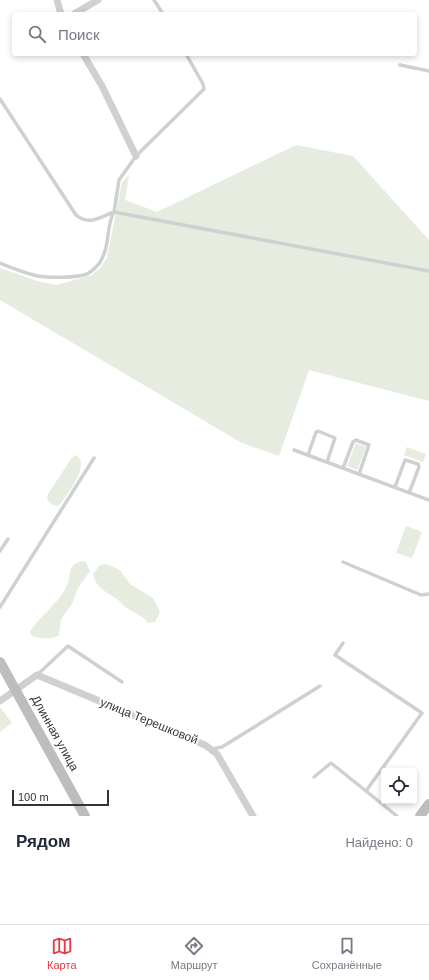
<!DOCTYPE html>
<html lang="ru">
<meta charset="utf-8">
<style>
body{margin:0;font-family:Arial,sans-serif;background:#f6f6f7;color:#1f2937}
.controls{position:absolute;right:12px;bottom:12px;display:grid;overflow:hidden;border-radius:4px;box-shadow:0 2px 6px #0003}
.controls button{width:36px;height:36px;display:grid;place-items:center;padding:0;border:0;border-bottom:1px solid #e0e1e3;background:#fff;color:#1f2937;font:20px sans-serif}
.scale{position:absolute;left:12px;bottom:10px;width:97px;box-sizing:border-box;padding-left:4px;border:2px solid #333;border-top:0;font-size:11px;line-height:14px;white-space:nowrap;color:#333;-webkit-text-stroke:3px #fff;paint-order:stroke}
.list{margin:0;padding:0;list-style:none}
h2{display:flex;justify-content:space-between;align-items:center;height:52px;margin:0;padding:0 16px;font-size:17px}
h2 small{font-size:13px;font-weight:400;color:#747a83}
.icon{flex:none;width:22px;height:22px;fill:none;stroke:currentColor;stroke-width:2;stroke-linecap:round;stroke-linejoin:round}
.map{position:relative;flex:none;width:429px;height:816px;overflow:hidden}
.search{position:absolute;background:#fff;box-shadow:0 2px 6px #0003;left:12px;right:12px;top:12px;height:44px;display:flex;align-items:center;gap:10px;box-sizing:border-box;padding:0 14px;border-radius:4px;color:#747a83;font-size:15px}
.sheet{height:108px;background:#fff}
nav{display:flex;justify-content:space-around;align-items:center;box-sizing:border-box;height:56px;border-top:1px solid #e0e1e3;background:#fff;font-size:11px;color:#747a83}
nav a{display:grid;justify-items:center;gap:2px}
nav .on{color:#e63946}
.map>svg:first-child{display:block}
.green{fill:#e6ecdf}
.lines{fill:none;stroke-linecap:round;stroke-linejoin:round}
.lane{stroke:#d0d0d0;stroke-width:3.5}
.street{stroke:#d0d0d0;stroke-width:7}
.secondary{stroke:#bdbdbd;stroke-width:10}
.labels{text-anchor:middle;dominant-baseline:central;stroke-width:4;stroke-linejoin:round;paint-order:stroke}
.street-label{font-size:12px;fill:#333;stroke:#fff}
</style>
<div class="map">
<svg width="429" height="816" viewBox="0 0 429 816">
<rect width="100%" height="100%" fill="#fff"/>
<g class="green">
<path d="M296,145L353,156L429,240V401L309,370L279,456L242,443L0,300V268L37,281L56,285L92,275L101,267L107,257L122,182L129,175L125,200L157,212Z"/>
<path d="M356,443L366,447L357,470L347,466Z"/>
<path d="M407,447L426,454L423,462L404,455Z"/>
<path d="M75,455C92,463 68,493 61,503L58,506L53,505L47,500L48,494L71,459Z"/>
<path d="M406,526L422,532L412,558L396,553Z"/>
<path d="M82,561L86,562L90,571L78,588L72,604L61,619L59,635C53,640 39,639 32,636L30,632C40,615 59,604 67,585C72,575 66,565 82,561Z"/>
<path d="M106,564L120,570L130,584L153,598L160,612L155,622L148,623C142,614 133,613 125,607C122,605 121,602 118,600C108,592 96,589 93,574L100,565Z"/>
<path d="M0,707L12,723L0,732Z"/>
</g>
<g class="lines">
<g class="lane">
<path d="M154,0L163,14"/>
<path d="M400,65L429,71"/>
<path d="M0,99L76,215C89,226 100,217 114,212L119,180L136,156L204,89L203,84L186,54"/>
<path d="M0,263C12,268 25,273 38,276C49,278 76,278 87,274C93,271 101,263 103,256C110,242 106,226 114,212L429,271"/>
<path d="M294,450L429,500"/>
<path d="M308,455L316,432L318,431L335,438L327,462"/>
<path d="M343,468L353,442L356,440L369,445L359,474"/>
<path d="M395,487L405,460L418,464L419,467L409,493"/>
<path d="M0,551L8,539"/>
<path d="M343,562L421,595L429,594"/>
<path d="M0,607L94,458"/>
<path d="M343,643L335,655L422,713L366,791L397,816"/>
<path d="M37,675L68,646L122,682"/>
<path d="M212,749L222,747L320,686"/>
<path d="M314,777L331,763L366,791"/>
</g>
<g class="street">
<path d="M57,0L61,14"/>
<path d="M74,14L98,0"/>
<path d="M83,54L102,86L136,156"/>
<path d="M0,701L37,675L205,745L217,754L253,816"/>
</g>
<g class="secondary">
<path d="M0,662L85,816"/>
<path d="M420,816L429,804"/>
</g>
</g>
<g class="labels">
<g class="street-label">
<text transform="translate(149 721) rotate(22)">улица Терешковой</text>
<text transform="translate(55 733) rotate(61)">Длинная улица</text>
</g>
</g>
</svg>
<div class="controls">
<button><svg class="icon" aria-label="locate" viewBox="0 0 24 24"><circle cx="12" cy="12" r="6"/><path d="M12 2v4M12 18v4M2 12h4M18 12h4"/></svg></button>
</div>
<div class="scale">100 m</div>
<div class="search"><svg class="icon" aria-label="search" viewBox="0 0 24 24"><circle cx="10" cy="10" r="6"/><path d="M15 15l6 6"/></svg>Поиск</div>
</div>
<section class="sheet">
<h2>Рядом<small>Найдено: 0</small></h2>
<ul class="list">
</ul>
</section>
<nav>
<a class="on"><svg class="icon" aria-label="map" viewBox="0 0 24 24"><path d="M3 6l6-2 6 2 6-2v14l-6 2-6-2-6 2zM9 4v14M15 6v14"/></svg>Карта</a>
<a><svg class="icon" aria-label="directions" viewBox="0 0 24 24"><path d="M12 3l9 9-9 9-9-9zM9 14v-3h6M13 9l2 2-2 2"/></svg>Маршрут</a>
<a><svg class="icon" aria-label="saved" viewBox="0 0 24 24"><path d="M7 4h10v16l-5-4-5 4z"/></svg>Сохранённые</a>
</nav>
